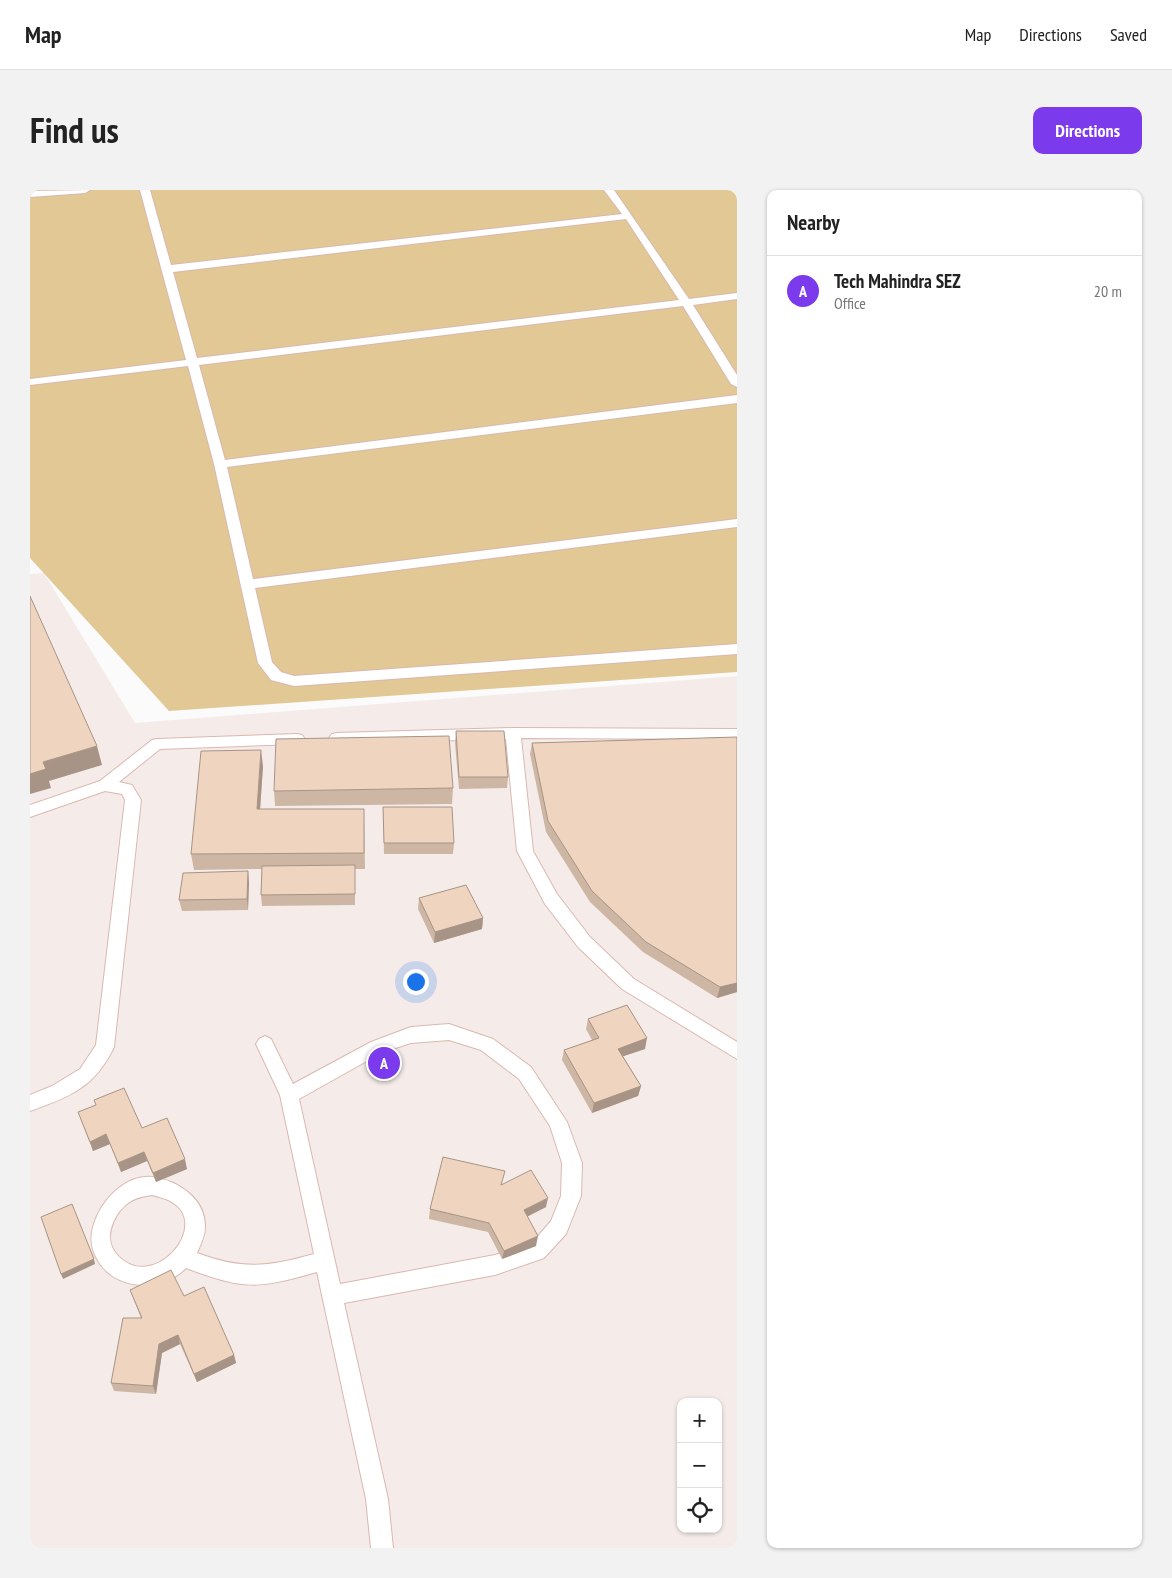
<!DOCTYPE html>
<meta charset="utf-8">
<style>
body{margin:0;font-family:"PT Sans Narrow",sans-serif;background:#f2f2f2;color:#222}
.controls{position:absolute;right:15px;bottom:15px;display:grid;overflow:hidden;border-radius:10px;box-shadow:0 1px 4px #0004}
.controls button{width:45px;height:45px;display:grid;place-items:center;padding:0;border:0;border-bottom:1px solid #e0e0e0;background:#fff;color:#222;font:25px sans-serif}
.you{position:absolute;left:385px;top:791px;width:18px;height:18px;margin:-12px;border:4px solid #fff;border-radius:50%;background:#1a73e8;box-shadow:0 0 0 8px #1a73e833}
.badge{display:grid;place-items:center;width:32px;height:32px;border-radius:50%;background:#7c3aed;color:#fff;font-size:16px;font-weight:700}
.pin{position:absolute;translate:-50% -50%;border:2px solid #fff;box-shadow:0 1px 5px #0006}
.list{margin:0;padding:0;list-style:none}
h2{display:flex;justify-content:space-between;align-items:center;height:65px;margin:0;padding:0 20px;font-size:21px}
h2 small{font-size:16px;font-weight:400;color:#767676}
.list li{display:grid;grid-template-columns:32px 1fr auto;gap:15px;align-items:center;box-sizing:border-box;height:70px;padding:0 20px;border-top:1px solid #e0e0e0}
.list b{display:block;font-size:19px;white-space:nowrap}
.list p{margin:0;font-size:16px;white-space:nowrap;color:#767676}
.list em{font-size:16px;font-style:normal;color:#767676}
.icon{flex:none;width:28px;height:28px;fill:none;stroke:currentColor;stroke-width:2;stroke-linecap:round;stroke-linejoin:round}
.map{position:relative;flex:none;width:707px;height:1358px;overflow:hidden;border-radius:10px}
header{display:flex;align-items:center;gap:30px;box-sizing:border-box;height:70px;padding:0 25px;background:#fff;border-bottom:1px solid #e0e0e0}
header strong{font-size:24px}
nav{display:flex;gap:28px;margin-inline-start:auto;font-size:18px}
.intro{display:flex;align-items:center;justify-content:space-between;box-sizing:border-box;height:120px;padding:0 30px}
h1{margin:0;font-size:35px}
.button{padding:12px 22px;border-radius:10px;background:#7c3aed;color:#fff;font-size:18px;font-weight:700}
main{display:flex;gap:30px;padding:0 30px}
aside{flex:1;background:#fff;border-radius:10px;box-shadow:0 1px 4px #0004}
.map>svg:first-child{display:block}
.built{fill:#f5ecea;fill-rule:evenodd}
.green{fill:#e1c894}
.lines{fill:none;stroke-linecap:round;stroke-linejoin:round}
.service-casing{stroke:#dab8b0;stroke-width:2}
.service{fill:#fff;fill-rule:evenodd}
.wall{fill:#ceb6a4}
.shaded-wall{fill:#a79486}
.building{fill:#efd4bf;stroke:#a79486}
</style>
<header>
<strong>Map</strong>
<nav><a>Map</a><a>Directions</a><a>Saved</a></nav>
</header>
<div class="intro"><h1>Find us</h1><a class="button">Directions</a></div>
<main>
<div class="map">
<svg width="707" height="1358" viewBox="0 0 707 1358">
<rect width="100%" height="100%" fill="#fbfbfb"/>
<path class="built" d="M14,383L105,533L707,486V1358H0V384ZM651,1212H688V1339H651Z"/>
<path class="green" d="M0,0H707V482L139,521L0,368Z"/>
<g class="lines">
<defs>
<g id="service">
<path d="M60,0L55,3L0,7V1Z"/>
<path d="M110,0H120L141,75L592,24L574,0H584L659,109L707,103V109L663,115L707,185V197L701,194L653,116L169,175L195,270L707,205V213L197,277L223,389L707,329V337L225,398L242,472L251,482L264,486L707,454V464L264,496L241,490L228,473L184,274L158,176L0,195V189L156,170ZM596,29L649,110L167,168L143,82Z"/>
<path d="M483,538L707,539V549L491,548L503,661L527,704L560,747L604,789L707,852V869L592,799L548,757L515,714L487,661L476,549L307,553L302,552L299,548L302,544L307,543Z"/>
<path d="M267,544L272,545L275,549L272,553L267,554L130,559L89,592L102,595L111,610L84,857C65,897 40,907 0,921V905L22,896L50,879L66,855L95,610L92,604L75,601L0,627V615L70,591L122,550L127,549Z"/>
<path d="M419,834L463,849L501,877L537,932L552,973L551,1006L536,1044L514,1068L465,1085L314,1113L358,1309L363,1358H341L336,1309L287,1082C228,1099 214,1100 156,1078C132,1103 84,1101 67,1069C59,1055 60,1041 67,1026C76,1006 98,984 123,987C149,991 176,1009 175,1038C175,1046 170,1056 167,1063C212,1080 238,1077 284,1064L250,905L226,854L229,849L235,846L241,849L263,894L341,852L381,837ZM419,850L451,860L489,889L520,936L532,973L531,1006L521,1031L501,1054L465,1065L310,1094L269,909L353,862L381,853ZM122,1005C128,1007 135,1008 140,1011C185,1034 120,1108 85,1062C72,1045 87,1018 103,1010C109,1007 116,1006 122,1005Z"/>
</g>
</defs>
<use href="#service" class="service-casing"/>
<use href="#service" class="service"/>
</g>
<g class="wall">
<path d="M426,541L478,587L477,598L429,599L425,553Z"/>
<path d="M707,547V802L687,808L613,762L560,712L516,642L500,564L502,553Z"/>
<path d="M233,576L230,619H334L335,679H325V715L232,716L231,705L232,679L164,680L161,664Z"/>
<path d="M423,598L422,614L245,616L244,601Z"/>
<path d="M353,617L424,653L423,664H354Z"/>
<path d="M218,681L219,693L218,720L152,721L149,710Z"/>
<path d="M389,708L453,728L452,739L404,753L388,719Z"/>
<path d="M558,829L615,859L593,866L611,896L608,906L562,923L532,870L534,860L562,850L556,839Z"/>
<path d="M48,922L112,938L157,979L126,992L117,971L91,982L80,954L63,961Z"/>
<path d="M472,994L516,1017L497,1027L506,1056L472,1069L458,1042L399,1029L400,1019Z"/>
<path d="M100,1100L154,1106L204,1165L206,1173L167,1192L150,1154L132,1163L126,1204L84,1201L81,1193L111,1128Z"/>
</g>
<g class="shaded-wall">
<path d="M67,556L72,575L19,591L21,598L0,604V584L13,572Z"/>
<path d="M231,560L233,576L229,635L227,619Z"/>
<path d="M218,681L219,693L218,720L217,709Z"/>
<path d="M453,728L452,739L404,753L405,742Z"/>
<path d="M707,793V802L687,808L690,797Z"/>
<path d="M617,848L615,859L585,869L588,859Z"/>
<path d="M611,896L608,906L562,923L564,913Z"/>
<path d="M76,944L80,954L63,961L60,952Z"/>
<path d="M114,962L117,971L91,982L88,973Z"/>
<path d="M155,969L157,979L126,992L123,983Z"/>
<path d="M518,1008L516,1017L492,1029L494,1020Z"/>
<path d="M508,1046L506,1056L472,1069L474,1061Z"/>
<path d="M64,1069L65,1074L33,1089L31,1084Z"/>
<path d="M148,1145L150,1154L132,1163L126,1204L123,1196L129,1154Z"/>
<path d="M204,1165L206,1173L167,1192L164,1184Z"/>
</g>
<g class="building">
<path d="M0,406L67,556L13,572L16,579L0,584Z"/>
<path d="M426,541H474L478,587H429Z"/>
<path d="M419,546L423,598L244,601L246,549Z"/>
<path d="M707,547V793L690,797L616,752L562,701L518,631L502,553Z"/>
<path d="M231,560L227,619H334V663L161,664L171,561Z"/>
<path d="M353,617H422L424,653H354Z"/>
<path d="M325,675V704L231,705L232,676Z"/>
<path d="M218,681L217,709L149,710L153,683Z"/>
<path d="M436,695L453,728L405,742L389,708Z"/>
<path d="M597,815L617,848L588,859L611,896L564,913L534,860L569,848L558,829Z"/>
<path d="M94,898L112,938L137,928L155,969L123,983L114,962L88,973L76,944L60,952L48,922L66,915L64,910Z"/>
<path d="M413,967L475,981L471,995L501,980L518,1008L494,1020L508,1046L474,1061L459,1033L400,1019Z"/>
<path d="M42,1014L64,1069L31,1084L11,1027Z"/>
<path d="M141,1080L154,1106L174,1097L204,1165L164,1184L148,1145L129,1154L123,1196L81,1193L93,1128H112L100,1100Z"/>
</g>
</svg>
<div class="controls">
<button>+</button>
<button>−</button>
<button><svg class="icon" aria-label="locate" viewBox="0 0 24 24"><circle cx="12" cy="12" r="6"/><path d="M12 2v4M12 18v4M2 12h4M18 12h4"/></svg></button>
</div>
<div class="you"></div>
<div class="pin badge" style="left:354px;top:873px">A</div>
</div>
<aside>
<h2>Nearby<small></small></h2>
<ul class="list">
<li><span class="badge">A</span><div><b>Tech Mahindra SEZ</b><p>Office</p></div><em>20 m</em></li>
</ul>
</aside>
</main>
